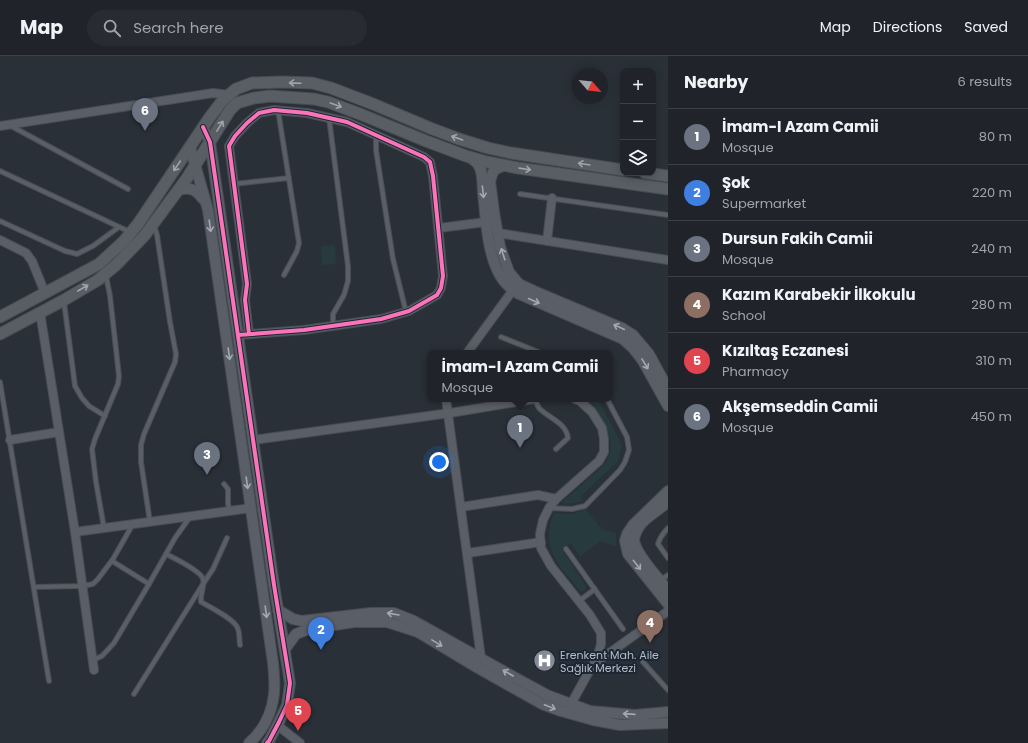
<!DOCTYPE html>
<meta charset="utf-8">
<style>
body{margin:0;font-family:Poppins,sans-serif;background:#282c32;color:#f1f3f6}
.controls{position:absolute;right:12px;top:12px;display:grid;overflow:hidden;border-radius:8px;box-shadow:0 2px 10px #0003}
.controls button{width:36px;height:36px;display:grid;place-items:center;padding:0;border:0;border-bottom:1px solid #3d4147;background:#20242a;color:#f1f3f6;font:20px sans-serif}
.compass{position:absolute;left:572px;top:12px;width:36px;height:36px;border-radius:50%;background:#20242a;box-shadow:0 2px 10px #0003;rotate:118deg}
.you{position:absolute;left:439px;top:406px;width:14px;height:14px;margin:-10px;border:3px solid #fff;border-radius:50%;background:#1a73e8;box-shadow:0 0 0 6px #1a73e833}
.badge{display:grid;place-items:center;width:26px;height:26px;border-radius:50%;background:#b45309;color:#fff;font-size:13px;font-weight:700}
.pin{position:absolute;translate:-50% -33px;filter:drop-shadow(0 1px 2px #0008)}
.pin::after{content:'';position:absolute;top:21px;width:14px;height:12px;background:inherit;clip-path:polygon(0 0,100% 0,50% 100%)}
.popup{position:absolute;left:427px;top:294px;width:186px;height:52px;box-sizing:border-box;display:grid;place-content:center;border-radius:8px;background:#20242a;filter:drop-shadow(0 1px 3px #0005);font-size:13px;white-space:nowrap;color:#a2a4a8}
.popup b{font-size:15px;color:#f1f3f6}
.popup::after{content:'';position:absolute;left:50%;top:100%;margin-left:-8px;border:8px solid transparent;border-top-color:#20242a}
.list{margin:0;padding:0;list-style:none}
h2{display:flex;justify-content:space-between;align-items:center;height:52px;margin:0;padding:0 16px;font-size:17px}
h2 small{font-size:13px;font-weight:400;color:#a2a4a8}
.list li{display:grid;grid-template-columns:26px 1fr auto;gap:12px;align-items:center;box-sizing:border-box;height:56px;padding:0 16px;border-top:1px solid #3d4147}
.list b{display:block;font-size:15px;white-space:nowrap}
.list p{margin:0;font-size:13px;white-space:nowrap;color:#a2a4a8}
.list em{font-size:13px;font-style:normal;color:#a2a4a8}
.icon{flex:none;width:22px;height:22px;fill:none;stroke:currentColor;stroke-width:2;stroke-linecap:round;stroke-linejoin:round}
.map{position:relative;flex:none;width:668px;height:687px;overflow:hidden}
header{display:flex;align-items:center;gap:24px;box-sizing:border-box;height:56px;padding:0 20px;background:#20242a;border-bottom:1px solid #3d4147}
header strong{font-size:19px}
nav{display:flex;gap:22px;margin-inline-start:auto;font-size:14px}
.search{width:280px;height:36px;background:#282c32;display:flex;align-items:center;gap:10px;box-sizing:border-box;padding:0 14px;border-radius:22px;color:#a2a4a8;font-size:15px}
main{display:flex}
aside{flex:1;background:#20242a}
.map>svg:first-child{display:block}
.green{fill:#273a3e}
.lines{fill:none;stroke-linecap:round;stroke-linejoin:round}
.service-casing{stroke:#484c53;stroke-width:6}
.minor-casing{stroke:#484c53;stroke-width:10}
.tertiary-casing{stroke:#484c53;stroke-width:12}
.secondary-casing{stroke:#484c53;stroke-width:13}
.service{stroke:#5a5e66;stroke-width:4}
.minor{stroke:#5a5e66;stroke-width:8}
.tertiary{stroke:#5a5e66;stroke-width:10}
.secondary{stroke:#595d64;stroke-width:11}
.cycleway-casing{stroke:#1d2633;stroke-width:6}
.cycleway{stroke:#fb73b8;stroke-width:4}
.oneway{stroke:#9da4b0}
.oneway2{stroke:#a2a9b5}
.labels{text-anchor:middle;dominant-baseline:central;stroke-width:4;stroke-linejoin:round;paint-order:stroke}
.poi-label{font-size:11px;fill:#b4bcc9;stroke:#1d2633;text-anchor:start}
</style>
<header>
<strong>Map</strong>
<div class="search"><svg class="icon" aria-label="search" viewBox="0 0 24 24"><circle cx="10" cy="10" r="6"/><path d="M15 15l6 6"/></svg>Search here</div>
<nav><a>Map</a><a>Directions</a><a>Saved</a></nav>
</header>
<main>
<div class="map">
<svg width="668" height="687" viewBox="0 0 668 687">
<rect width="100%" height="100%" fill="#2a3038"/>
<g class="green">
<path d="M335,189L336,208L322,209L321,190Z"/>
<path d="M584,343H598L622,389L618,405L580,441L583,445L568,448L561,447C571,439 580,431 589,422C596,416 604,410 608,402C614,391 609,377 603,367C598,357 593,350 584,343Z"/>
<path d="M585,453L603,474L616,477V491L601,485L580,500L571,487L562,493L587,532L581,536C560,510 539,493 554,457C558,457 561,457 564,458C572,458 578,457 585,453Z"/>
</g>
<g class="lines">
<defs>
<g id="service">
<path d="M278,54L299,187L297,195L284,219"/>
<path d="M329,62L348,210V225L344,239L333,258V270"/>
<path d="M11,70L128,133"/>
<path d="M376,79V94L393,203L406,256"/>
<path d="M0,115L130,176"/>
<path d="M234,128L289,122"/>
<path d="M520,138L668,159"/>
<path d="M0,165L65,195L77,198L93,190L119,171"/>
<path d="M64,246L75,330L82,342L89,350L105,360"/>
<path d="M501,281L541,297"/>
<path d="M0,326L49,625"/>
<path d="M535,343C536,346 537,349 539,352C548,362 566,366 568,382L556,393"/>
<path d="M224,428L228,433V448L230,455"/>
<path d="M549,452L572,453L585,450L620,414L625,406L629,394L627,381L607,343"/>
<path d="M150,466L141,406V389L144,378L175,306L176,298L170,266L157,179L154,169"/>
<path d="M104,472L96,426L92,393L95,383L118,328L119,320L110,240L106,220"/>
<path d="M668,472C663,477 660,481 658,488L668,502"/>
<path d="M566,493L623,573"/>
<path d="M166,498C174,502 201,515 203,523C205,530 200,538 201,546C210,551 236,564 238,573C240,578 239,584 240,589"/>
<path d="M112,505L149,528"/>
<path d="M661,524L668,519"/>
<path d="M34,531L82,530L93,528L98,523L113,503L133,468"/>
<path d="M579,545L595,533"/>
<path d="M93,604L102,600L114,587L149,528L175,482L190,461"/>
<path d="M643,606L668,634"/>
<path d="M134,638L203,528L213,513L227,482"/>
</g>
<g id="minor">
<path d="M0,70L213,37L229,39"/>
<path d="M439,172L486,166"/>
<path d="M498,177L668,204"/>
<path d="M0,184L26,197L32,205L45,237"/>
<path d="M547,185L552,142"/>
<path d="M40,256L75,476L94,614"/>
<path d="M238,279L304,274L381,263L409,255L437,239L441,232L443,220L433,120L430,106L424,101L347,66L307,57L274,54L259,57L247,67L235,80L229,90L247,228L245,244L249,278"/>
<path d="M467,297L513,234"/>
<path d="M446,343L481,602"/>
<path d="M10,384L59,376"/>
<path d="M253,384L450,357L534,343"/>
<path d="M461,451L538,439L556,443"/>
<path d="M75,476L251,452"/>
<path d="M468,497L541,486"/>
<path d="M594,608L668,555"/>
<path d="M571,648L598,599L601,588V577L590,559L551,510L541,492L540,478L543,464L549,452L556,443L599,405L604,396V383L602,372L592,356L580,345L575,343"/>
<path d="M277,669L300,687"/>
</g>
<g id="tertiary">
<path d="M203,71L210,86L274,529L290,627L287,649L279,666L269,685L267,687"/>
<path d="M190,91L208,154L273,607C274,617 275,628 274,638C272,657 263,675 249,687"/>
<path d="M470,101C472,103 475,105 477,107C484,115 482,128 483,137C486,163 487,202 503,224C507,230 513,234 519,238L623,283L633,292L643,305L668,350"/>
<path d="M505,109L496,113L493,116L490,125L494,156L500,191L509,216L519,228L534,235L622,272L633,279L649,298L668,333"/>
<path d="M178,134C191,131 195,133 203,143"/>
<path d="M668,435L633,469L627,478L625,485L628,498L668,548"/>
<path d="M668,446C660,453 648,460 641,468C638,472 635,478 634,482C633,496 659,523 668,534"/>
<path d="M278,554L293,563L302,565L371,557H394L414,565L514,621L547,639L571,648L590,655L635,659L668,656"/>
<path d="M285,593L296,578L309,573L354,566H387L418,576L478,612L542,648L561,655L593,664L620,669L668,667"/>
</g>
<g id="secondary">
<path d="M645,117L668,120"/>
<path d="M0,261L99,208L124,185L138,168L210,61L223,44L236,33L252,27L283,26L312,27L331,32L373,48L430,72L459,83L488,92L511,97L623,114"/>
<path d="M0,278L64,244L98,224L116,209L145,179L187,122L230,54L237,47L254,42L270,40L314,43L328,46L360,58L426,85L466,100L487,106L518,112L668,133"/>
</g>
</defs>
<use href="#service" class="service-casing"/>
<use href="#minor" class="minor-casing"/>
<use href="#tertiary" class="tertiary-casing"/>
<use href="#secondary" class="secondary-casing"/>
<use href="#service" class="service"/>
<use href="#minor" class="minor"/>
<use href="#tertiary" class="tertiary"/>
<use href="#secondary" class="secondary"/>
<defs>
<g id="cycleway">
<path d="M203,71L210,86L274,529L290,627L287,649L279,666L269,685L267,687"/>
<path d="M238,279L304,274L381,263L409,255L437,239L441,232L443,220L433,120L430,106L424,101L347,66L307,57L274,54L259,57L247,67L235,80L229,90L247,228L245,244L249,278"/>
</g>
</defs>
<use href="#cycleway" class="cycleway-casing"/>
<use href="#cycleway" class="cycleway"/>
</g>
<defs><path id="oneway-shaft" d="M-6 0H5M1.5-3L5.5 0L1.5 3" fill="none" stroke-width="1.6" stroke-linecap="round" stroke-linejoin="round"/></defs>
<g class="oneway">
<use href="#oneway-shaft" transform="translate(295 27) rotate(-178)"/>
<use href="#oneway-shaft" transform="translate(336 49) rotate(20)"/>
<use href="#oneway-shaft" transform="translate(220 70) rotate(-58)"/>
<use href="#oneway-shaft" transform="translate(457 82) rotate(-161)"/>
<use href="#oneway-shaft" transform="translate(584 108) rotate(-171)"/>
<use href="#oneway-shaft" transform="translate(177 110) rotate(124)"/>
<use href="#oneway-shaft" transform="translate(525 113) rotate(8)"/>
<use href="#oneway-shaft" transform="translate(83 232) rotate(-30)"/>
</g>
<g class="oneway2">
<use href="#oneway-shaft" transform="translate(483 136) rotate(84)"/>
<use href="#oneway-shaft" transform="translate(210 170) rotate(82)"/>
<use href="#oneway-shaft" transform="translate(503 198) rotate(-108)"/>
<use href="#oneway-shaft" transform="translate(534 245) rotate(24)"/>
<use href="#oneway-shaft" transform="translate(619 271) rotate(-155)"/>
<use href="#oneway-shaft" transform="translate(229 298) rotate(82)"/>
<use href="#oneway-shaft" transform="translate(645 308) rotate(59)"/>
<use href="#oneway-shaft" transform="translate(247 427) rotate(82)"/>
<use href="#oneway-shaft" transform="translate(637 509) rotate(52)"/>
<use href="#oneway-shaft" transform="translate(266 556) rotate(82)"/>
<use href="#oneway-shaft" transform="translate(393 558) rotate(-170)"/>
<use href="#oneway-shaft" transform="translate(437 587) rotate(31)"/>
<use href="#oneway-shaft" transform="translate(508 617) rotate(-150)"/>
<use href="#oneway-shaft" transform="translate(550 651) rotate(22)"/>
<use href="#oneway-shaft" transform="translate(629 658) rotate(-176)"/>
</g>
<defs>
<symbol id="hospital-disc" viewBox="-11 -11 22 22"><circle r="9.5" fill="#848b96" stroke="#1d2633"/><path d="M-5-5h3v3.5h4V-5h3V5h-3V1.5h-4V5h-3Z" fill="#fff"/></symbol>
</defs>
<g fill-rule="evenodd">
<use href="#hospital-disc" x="532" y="592" width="25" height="25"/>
</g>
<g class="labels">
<g class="poi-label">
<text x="560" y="599">Erenkent Mah. Aile<tspan x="560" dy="13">Sağlık Merkezi</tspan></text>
</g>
</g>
</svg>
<div class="controls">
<button>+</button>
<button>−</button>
<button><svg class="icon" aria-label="layers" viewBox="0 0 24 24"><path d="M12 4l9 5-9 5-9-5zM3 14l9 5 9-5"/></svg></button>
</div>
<svg class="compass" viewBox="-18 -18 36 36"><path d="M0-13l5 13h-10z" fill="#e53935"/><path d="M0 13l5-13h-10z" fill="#a2a4a8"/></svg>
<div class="you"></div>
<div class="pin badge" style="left:520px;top:392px;background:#6b7280">1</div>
<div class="popup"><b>İmam-I Azam Camii</b>Mosque</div>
<div class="pin badge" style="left:321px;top:594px;background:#3f7fe0">2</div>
<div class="pin badge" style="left:207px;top:419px;background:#6b7280">3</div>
<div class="pin badge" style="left:650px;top:587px;background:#8d6e63">4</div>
<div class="pin badge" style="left:298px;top:675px;background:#e0444e">5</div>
<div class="pin badge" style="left:145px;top:75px;background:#6b7280">6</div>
</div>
<aside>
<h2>Nearby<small>6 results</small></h2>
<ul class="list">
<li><span class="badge" style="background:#6b7280">1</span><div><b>İmam-I Azam Camii</b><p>Mosque</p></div><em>80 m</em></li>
<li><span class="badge" style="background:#3f7fe0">2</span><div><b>Şok</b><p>Supermarket</p></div><em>220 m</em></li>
<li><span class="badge" style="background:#6b7280">3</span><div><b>Dursun Fakih Camii</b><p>Mosque</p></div><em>240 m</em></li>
<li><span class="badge" style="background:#8d6e63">4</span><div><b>Kazım Karabekir İlkokulu</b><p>School</p></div><em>280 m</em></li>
<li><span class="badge" style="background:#e0444e">5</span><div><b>Kızıltaş Eczanesi</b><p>Pharmacy</p></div><em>310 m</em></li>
<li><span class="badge" style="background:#6b7280">6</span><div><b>Akşemseddin Camii</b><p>Mosque</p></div><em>450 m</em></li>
</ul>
</aside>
</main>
